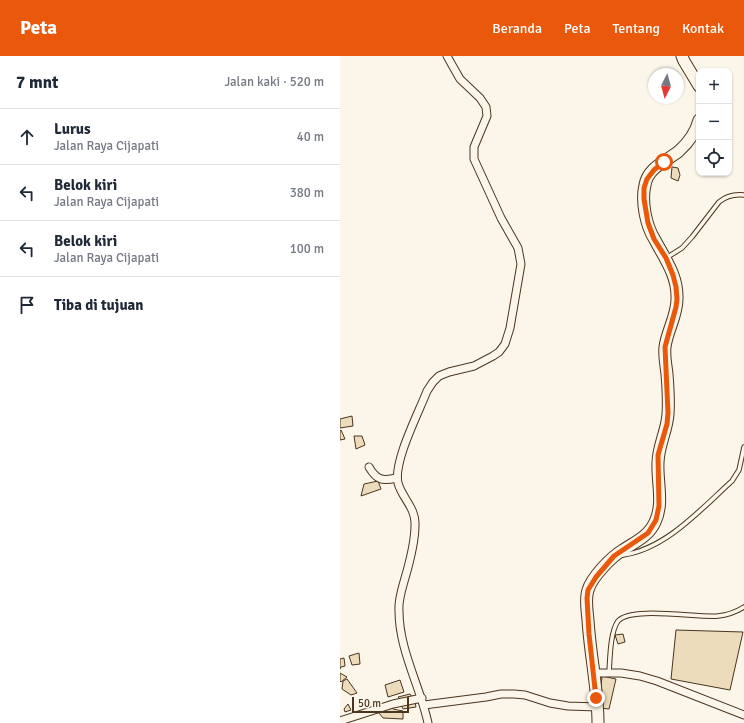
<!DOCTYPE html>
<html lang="id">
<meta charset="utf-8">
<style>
body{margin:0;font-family:Signika,sans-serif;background:#f6f6f7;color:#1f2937}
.controls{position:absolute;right:12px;top:12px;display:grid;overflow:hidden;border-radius:8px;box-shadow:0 1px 3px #0004}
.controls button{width:36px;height:36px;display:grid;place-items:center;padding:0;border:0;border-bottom:1px solid #e0e1e3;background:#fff;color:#1f2937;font:20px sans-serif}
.compass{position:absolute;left:308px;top:12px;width:36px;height:36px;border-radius:50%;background:#fff;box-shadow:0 1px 3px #0004;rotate:186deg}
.scale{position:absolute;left:12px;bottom:10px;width:57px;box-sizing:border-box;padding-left:4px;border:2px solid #4a3520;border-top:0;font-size:11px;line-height:14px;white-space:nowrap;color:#4a3520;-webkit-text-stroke:3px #fbf6e9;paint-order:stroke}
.stop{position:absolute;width:12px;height:12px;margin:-9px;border:3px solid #ea580c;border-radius:50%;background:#fff}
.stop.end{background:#ea580c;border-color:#fff;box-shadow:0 1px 4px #0008}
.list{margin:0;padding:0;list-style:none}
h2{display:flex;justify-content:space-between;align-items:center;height:52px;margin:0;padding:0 16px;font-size:17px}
h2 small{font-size:13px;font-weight:400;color:#747a83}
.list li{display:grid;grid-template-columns:26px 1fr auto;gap:12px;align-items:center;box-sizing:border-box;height:56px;padding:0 16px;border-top:1px solid #e0e1e3}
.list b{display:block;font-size:15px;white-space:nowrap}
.list p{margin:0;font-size:13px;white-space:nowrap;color:#747a83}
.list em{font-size:13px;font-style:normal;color:#747a83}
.icon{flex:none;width:22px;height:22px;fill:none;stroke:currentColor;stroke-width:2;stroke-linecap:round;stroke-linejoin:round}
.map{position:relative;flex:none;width:404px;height:667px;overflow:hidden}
header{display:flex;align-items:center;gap:24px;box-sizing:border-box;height:56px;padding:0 20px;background:#ea580c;color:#fff}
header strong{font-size:19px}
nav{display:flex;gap:22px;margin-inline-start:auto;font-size:14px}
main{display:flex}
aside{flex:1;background:#fff}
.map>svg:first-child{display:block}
.building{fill:#ecdcbc;stroke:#4a3520}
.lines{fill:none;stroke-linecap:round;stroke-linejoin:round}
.service-casing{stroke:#4a3520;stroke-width:5.5}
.minor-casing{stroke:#4a3520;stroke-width:9}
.primary-casing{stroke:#4a3520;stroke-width:13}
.service{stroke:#fbf6e9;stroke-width:3.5}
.minor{stroke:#fbf6e9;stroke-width:7}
.primary{stroke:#fbf6e9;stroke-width:11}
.route{stroke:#ea580c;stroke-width:5}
</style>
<header>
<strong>Peta</strong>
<nav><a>Beranda</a><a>Peta</a><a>Tentang</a><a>Kontak</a></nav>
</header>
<main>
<aside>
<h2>7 mnt<small>Jalan kaki · 520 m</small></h2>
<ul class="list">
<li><svg class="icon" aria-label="ahead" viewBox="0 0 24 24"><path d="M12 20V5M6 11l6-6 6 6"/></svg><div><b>Lurus</b><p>Jalan Raya Cijapati</p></div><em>40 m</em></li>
<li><svg class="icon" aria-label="left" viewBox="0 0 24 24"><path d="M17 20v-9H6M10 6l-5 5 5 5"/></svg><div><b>Belok kiri</b><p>Jalan Raya Cijapati</p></div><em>380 m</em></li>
<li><svg class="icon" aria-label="left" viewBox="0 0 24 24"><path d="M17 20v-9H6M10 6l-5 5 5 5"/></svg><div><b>Belok kiri</b><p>Jalan Raya Cijapati</p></div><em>100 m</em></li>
<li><svg class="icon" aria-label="arrive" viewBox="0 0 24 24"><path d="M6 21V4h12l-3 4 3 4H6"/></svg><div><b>Tiba di tujuan</b></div></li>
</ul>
</aside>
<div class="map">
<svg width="404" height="667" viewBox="0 0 404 667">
<rect width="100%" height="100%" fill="#fbf6e9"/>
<g class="building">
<path d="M332,111L338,112L340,119L338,125L331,122Z"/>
<path d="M12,360L13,370L0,372V363Z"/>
<path d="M1,374L5,383L0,384V375Z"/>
<path d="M14,380H22L25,389L16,393Z"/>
<path d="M38,425L41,433L21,440L24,428Z"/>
<path d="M336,574L403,576L390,634L331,623Z"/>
<path d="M283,578L285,586L278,588L275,579Z"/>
<path d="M19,597L20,608L12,609L9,600Z"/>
<path d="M4,602L5,610L1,611L0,613V603Z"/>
<path d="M0,617L7,621L1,626L0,625Z"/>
<path d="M262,620L276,623L269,653L259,652Z"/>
<path d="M7,623L17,637L11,639L2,633L3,625Z"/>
<path d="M60,624L64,636L48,641L45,629Z"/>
<path d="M70,638L72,641L61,644L58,641Z"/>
<path d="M75,646L76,651L63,653L61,649Z"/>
<path d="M8,648L11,654L5,656L4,653Z"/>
<path d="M51,650L53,653L63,655V663L43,662L39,657L40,654Z"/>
</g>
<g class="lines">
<defs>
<g id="service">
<path d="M326,202L342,192L352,181L379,146C386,140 395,138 404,139"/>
<path d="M283,499C326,493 361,453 392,425L399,414L404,391"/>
<path d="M269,617C270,603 270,576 278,565C291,550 358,562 378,560C388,559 396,556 404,551"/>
</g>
<g id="minor">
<path d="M29,411C37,425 43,425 57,422"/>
<path d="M253,617H281L300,620L317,625L404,659"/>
<path d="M84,649L146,641L161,638H174L185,639L210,647L228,650L258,651"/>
<path d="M0,665L53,648L82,642"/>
<path d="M88,667C80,630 59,594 59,555C58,544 62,533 65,522C70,505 75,487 75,469C76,452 62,442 58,427C53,406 79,356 87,335L93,326L99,320L109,316L134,310L153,300L159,296L165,288L170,272L181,208L178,192L161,162L134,103V91L147,60L146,51L140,42L120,23L107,0"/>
</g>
<g id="primary">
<path d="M342,0L344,5L359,30"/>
<path d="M258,667C258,633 250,598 248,564C247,554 245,543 248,534C252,521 271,501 283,494C295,486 309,480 315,466C324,448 317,426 318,407C318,390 327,375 328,358C329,345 328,331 327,318C326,309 324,300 325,291C327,275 337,260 337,243C338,220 325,203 315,184C306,170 301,146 305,129C308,111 327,105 339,95C349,86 356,76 359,64"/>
</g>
</defs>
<use href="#service" class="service-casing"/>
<use href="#minor" class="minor-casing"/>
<use href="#primary" class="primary-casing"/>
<use href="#service" class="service"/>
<use href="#minor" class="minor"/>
<use href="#primary" class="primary"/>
</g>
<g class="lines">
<path class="route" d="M256,642L249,578L247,542L248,534L256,521L274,500L308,477L316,464L319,450L318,399L327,368L328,357L325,291L336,251L337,243L336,231L333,219L326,202L314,183L308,167L304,143V132L307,123L314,114L324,106"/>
</g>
</svg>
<div class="controls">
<button>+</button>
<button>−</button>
<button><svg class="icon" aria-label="locate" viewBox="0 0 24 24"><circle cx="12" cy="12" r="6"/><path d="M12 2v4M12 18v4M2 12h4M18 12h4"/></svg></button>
</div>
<svg class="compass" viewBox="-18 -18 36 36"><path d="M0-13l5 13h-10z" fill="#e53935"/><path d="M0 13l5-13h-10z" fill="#747a83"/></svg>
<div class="scale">50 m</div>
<div class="stop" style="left:324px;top:106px"></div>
<div class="stop end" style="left:256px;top:642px"></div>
</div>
</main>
